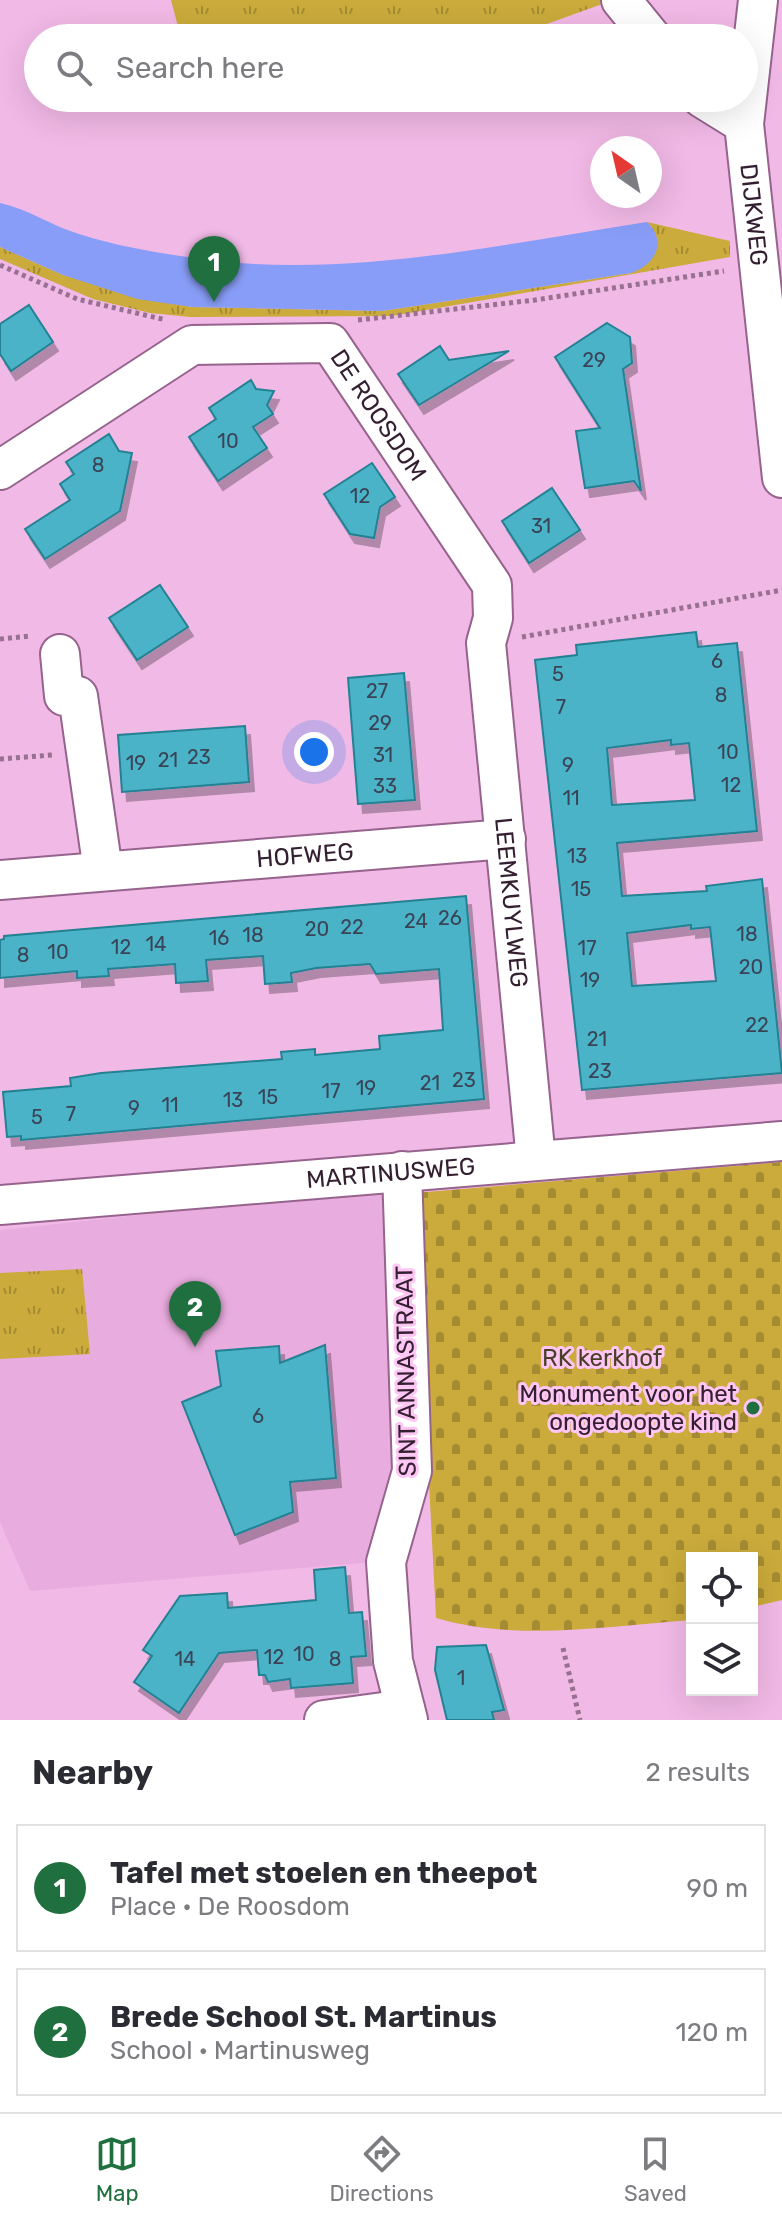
<!DOCTYPE html>
<meta charset="utf-8">
<style>
body{margin:0;font-family:Rubik,sans-serif;background:#f2f2f3;color:#2b2b33}
.controls{position:absolute;right:24px;bottom:24px;display:grid;overflow:hidden;border-radius:0px;box-shadow:0 8px 32px #0002}
.controls button{width:72px;height:72px;display:grid;place-items:center;padding:0;border:0;border-bottom:2px solid #e1e1e2;background:#fff;color:#2b2b33;font:40px sans-serif}
.compass{position:absolute;left:590px;top:136px;width:72px;height:72px;border-radius:50%;background:#fff;box-shadow:0 8px 32px #0002;rotate:326deg}
.you{position:absolute;left:314px;top:752px;width:28px;height:28px;margin:-20px;border:6px solid #fff;border-radius:50%;background:#1a73e8;box-shadow:0 0 0 12px #1a73e833}
.badge{display:grid;place-items:center;width:52px;height:52px;border-radius:50%;background:#206f3f;color:#fff;font-size:26px;font-weight:700}
.pin{position:absolute;translate:-50% -66px;filter:drop-shadow(0 2px 4px #0008)}
.pin::after{content:'';position:absolute;top:42px;width:28px;height:24px;background:inherit;clip-path:polygon(0 0,100% 0,50% 100%)}
.list{margin:0;padding:0;list-style:none}
h2{display:flex;justify-content:space-between;align-items:center;height:104px;margin:0;padding:0 32px;font-size:34px}
h2 small{font-size:26px;font-weight:400;color:#7c7c81}
.list li{display:grid;grid-template-columns:52px 1fr auto;gap:24px;align-items:center;box-sizing:border-box;height:128px;margin:0 16px 16px;padding:0 16px;border:2px solid #e1e1e2;border-radius:0px}
.list b{display:block;font-size:30px;white-space:nowrap}
.list p{margin:0;font-size:26px;white-space:nowrap;color:#7c7c81}
.list em{font-size:26px;font-style:normal;color:#7c7c81}
.icon{flex:none;width:44px;height:44px;fill:none;stroke:currentColor;stroke-width:2;stroke-linecap:round;stroke-linejoin:round}
.map{position:relative;flex:none;width:782px;height:1720px;overflow:hidden}
.search{position:absolute;background:#fff;box-shadow:0 8px 32px #0002;left:24px;right:24px;top:24px;height:88px;display:flex;align-items:center;gap:20px;box-sizing:border-box;padding:0 28px;border-radius:44px;color:#7c7c81;font-size:30px}
.sheet{height:392px;background:#fff}
nav{display:flex;justify-content:space-around;align-items:center;box-sizing:border-box;height:112px;border-top:2px solid #e1e1e2;background:#fff;font-size:22px;color:#7c7c81}
nav a{display:grid;justify-items:center;gap:4px}
nav .on{color:#206f3f}
.map>svg:first-child{display:block}
.built{fill:#e9acde}
.grass{fill:url(#grass-tufts)}
.cemetery{fill:url(#cemetery-stones)}
.water{fill:#889df7}
.building{fill:#4bb3c8;stroke:#248192;stroke-width:2;fill-rule:evenodd;filter:url(#shadow)}
.lines{fill:none;stroke-linecap:round;stroke-linejoin:round}
.minor-casing{stroke:#96638d;stroke-width:42}
.path{stroke:#987091;stroke-width:5;stroke-dasharray:4 4;stroke-linecap:butt}
.minor{stroke:#fff;stroke-width:38}
.poi-dot{fill:#206f3f;stroke:#fec6f4;stroke-width:3}
.labels{text-anchor:middle;dominant-baseline:central;stroke-width:6;stroke-linejoin:round;paint-order:stroke}
.number-label{font-size:20px;fill:#3a4457}
.street-label{font-size:24px;fill:#341f31;stroke:#fec6f4}
.park-label{font-size:24px;fill:#473f27;stroke:#fec6f4}
.poi-label{font-size:24px;fill:#341f31;stroke:#fec6f4;text-anchor:end}
</style>
<div class="map">
<svg width="782" height="1720" viewBox="0 0 782 1720">
<defs>
<pattern id="grass-tufts" width="24" height="20" patternUnits="userSpaceOnUse" patternTransform="scale(2)"><rect width="24" height="20" fill="#caab3b"/><path d="M3 7l-1-3M5 7V3M7 7l1-3M15 17l-1-3M17 17v-4M19 17l1-3" fill="none" stroke="#a58b32"/></pattern>
<pattern id="cemetery-stones" width="16" height="16" patternUnits="userSpaceOnUse" patternTransform="scale(2)"><rect width="16" height="16" fill="#caab3b"/><path d="M2 7V4a2 2 0 0 1 4 0v3zM10 15v-3a2 2 0 0 1 4 0v3z" fill="#a58b32"/></pattern>
<filter id="shadow"><feDropShadow dx="5" dy="9" stdDeviation="0" flood-color="#0004"/></filter>
</defs>
<rect width="100%" height="100%" fill="#f1b9e6"/>
<path class="built" d="M383,1189L393,1465L374,1562L30,1591L0,1522V1230Z"/>
<g class="grass">
<path d="M171,0H602L605,3L508,38H181Z"/>
<path d="M647,222L730,241V257L392,316L190,317L150,313L93,299L0,259V247L63,275L191,307L382,311L631,273L652,227Z"/>
<path d="M82,1269L90,1354L0,1359V1273Z"/>
</g>
<path class="cemetery" d="M782,1162V1600L752,1607V1558H692V1620C607,1626 519,1642 436,1618L414,1193Z"/>
<path class="water" d="M0,203C28,209 52,226 79,234C113,245 152,252 187,257C340,281 496,245 647,222C668,242 655,265 631,273L382,311L192,307L137,299L63,275L0,247Z"/>
<g class="building">
<path d="M29,305L53,342L11,371L0,354V324Z"/>
<path d="M607,323L630,337L632,363L623,369L641,491L634,481L585,488L576,431L600,428L555,357Z"/>
<path d="M440,346L449,360L509,351L419,405L398,374Z"/>
<path d="M251,380L256,389L274,391L267,405L273,414L253,427L267,448L218,481L189,437L216,419L209,408Z"/>
<path d="M109,434L119,451L132,453L120,511L45,559L25,529L70,500L60,484L74,474L66,462Z"/>
<path d="M372,463L395,497L380,507L374,538L350,534L324,494Z"/>
<path d="M552,488L580,530L529,563L502,521Z"/>
<path d="M160,585L188,627L137,660L109,618Z"/>
<path d="M696,632L698,647L737,643L757,831L617,843L622,896L707,891L706,886L762,879L782,1073L582,1090L535,660L577,655L576,645ZM671,740V745L689,743L695,800L612,805L607,748ZM691,925V929L710,927L716,981L632,986L627,933Z"/>
<path d="M404,673L415,800L358,804L348,678Z"/>
<path d="M245,726L249,782L122,792L118,735Z"/>
<path d="M466,896L484,1099L21,1140V1136L7,1137L3,1092L71,1086L70,1078L101,1073L282,1059L281,1052L315,1049V1055L380,1049L379,1036L443,1030L439,969L376,974L370,964L316,968L291,973L292,982L265,984L263,956L206,960L208,981L176,983L175,964L108,969L109,976L77,978V971L0,978V940L4,939V936Z"/>
<path d="M325,1345L336,1478L290,1482L293,1512L235,1535L182,1402L221,1386L216,1351L279,1346L280,1363Z"/>
<path d="M345,1567L349,1613L362,1612L366,1656L351,1657L353,1683L291,1688L290,1679L268,1682L265,1675H259L257,1650L219,1653L179,1713L134,1682L152,1656L143,1650L180,1596L227,1593L228,1608L316,1600L314,1570Z"/>
<path d="M486,1645L504,1710L492,1712L494,1720H447L435,1670L437,1647Z"/>
</g>
<g class="lines">
<defs>
<g id="minor">
<path d="M621,0L652,38"/>
<path id="s1" d="M758,0L744,124L782,478"/>
<path d="M702,98L744,124"/>
<path id="s2" d="M0,470L192,345L330,343L492,585L493,618L486,643L536,1160"/>
<path d="M60,654L64,696H78L103,871"/>
<path id="s3" d="M0,880L506,839"/>
<path d="M402,1171L412,1471L386,1562L393,1661L408,1720"/>
<path id="s4" d="M0,1205L782,1141"/>
<path d="M324,1720L405,1709"/>
</g>
</defs>
<use href="#minor" class="minor-casing"/>
<g class="path">
<path d="M0,265L77,299L166,320"/>
<path d="M358,320L535,300L724,271"/>
<path d="M522,637L782,590"/>
<path d="M0,639L31,636"/>
<path d="M0,759L52,755"/>
<path d="M563,1648L580,1720"/>
</g>
<use href="#minor" class="minor"/>
</g>
<circle class="poi-dot" cx="753" cy="1408" r="8"/>
<g class="labels">
<g class="number-label">
<text x="594" y="360">29</text>
<text x="228" y="441">10</text>
<text x="98" y="465">8</text>
<text x="360" y="496">12</text>
<text x="541" y="526">31</text>
<text x="717" y="661">6</text>
<text x="558" y="674">5</text>
<text x="377" y="691">27</text>
<text x="721" y="695">8</text>
<text x="561" y="707">7</text>
<text x="380" y="723">29</text>
<text x="728" y="752">10</text>
<text x="383" y="755">31</text>
<text x="199" y="757">23</text>
<text x="168" y="760">21</text>
<text x="136" y="763">19</text>
<text x="568" y="765">9</text>
<text x="731" y="785">12</text>
<text x="385" y="786">33</text>
<text x="571" y="798">11</text>
<text x="577" y="856">13</text>
<text x="581" y="889">15</text>
<text x="450" y="918">26</text>
<text x="416" y="921">24</text>
<text x="352" y="927">22</text>
<text x="317" y="929">20</text>
<text x="747" y="934">18</text>
<text x="253" y="935">18</text>
<text x="219" y="938">16</text>
<text x="156" y="944">14</text>
<text x="121" y="947">12</text>
<text x="587" y="948">17</text>
<text x="58" y="952">10</text>
<text x="23" y="955">8</text>
<text x="751" y="967">20</text>
<text x="590" y="980">19</text>
<text x="757" y="1025">22</text>
<text x="597" y="1039">21</text>
<text x="600" y="1071">23</text>
<text x="464" y="1080">23</text>
<text x="430" y="1083">21</text>
<text x="366" y="1088">19</text>
<text x="331" y="1091">17</text>
<text x="268" y="1097">15</text>
<text x="233" y="1100">13</text>
<text x="170" y="1105">11</text>
<text x="134" y="1108">9</text>
<text x="71" y="1114">7</text>
<text x="37" y="1117">5</text>
<text x="258" y="1416">6</text>
<text x="304" y="1654">10</text>
<text x="274" y="1657">12</text>
<text x="185" y="1659">14</text>
<text x="335" y="1659">8</text>
<text x="461" y="1678">1</text>
</g>
<g class="street-label">
<text stroke="none"><textPath href="#s1" startOffset="216">DIJKWEG</textPath></text>
<text stroke="none"><textPath href="#s2" startOffset="454">DE ROOSDOM</textPath></text>
<text stroke="none"><textPath href="#s3" startOffset="306">HOFWEG</textPath></text>
<text stroke="none"><textPath href="#s2" startOffset="978">LEEMKUYLWEG</textPath></text>
<text stroke="none"><textPath href="#s4" startOffset="392">MARTINUSWEG</textPath></text>
<text transform="translate(406 1371) rotate(-91)">SINT ANNASTRAAT</text>
</g>
<g class="park-label">
<text x="602" y="1358">RK kerkhof</text>
</g>
<g class="poi-label">
<text x="737" y="1394">Monument voor het<tspan x="737" dy="28">ongedoopte kind</tspan></text>
</g>
</g>
</svg>
<div class="controls">
<button><svg class="icon" aria-label="locate" viewBox="0 0 24 24"><circle cx="12" cy="12" r="6"/><path d="M12 2v4M12 18v4M2 12h4M18 12h4"/></svg></button>
<button><svg class="icon" aria-label="layers" viewBox="0 0 24 24"><path d="M12 4l9 5-9 5-9-5zM3 14l9 5 9-5"/></svg></button>
</div>
<svg class="compass" viewBox="-18 -18 36 36"><path d="M0-13l5 13h-10z" fill="#e53935"/><path d="M0 13l5-13h-10z" fill="#7c7c81"/></svg>
<div class="you"></div>
<div class="pin badge" style="left:214px;top:302px">1</div>
<div class="pin badge" style="left:195px;top:1347px">2</div>
<div class="search"><svg class="icon" aria-label="search" viewBox="0 0 24 24"><circle cx="10" cy="10" r="6"/><path d="M15 15l6 6"/></svg>Search here</div>
</div>
<section class="sheet">
<h2>Nearby<small>2 results</small></h2>
<ul class="list">
<li><span class="badge">1</span><div><b>Tafel met stoelen en theepot</b><p>Place · De Roosdom</p></div><em>90 m</em></li>
<li><span class="badge">2</span><div><b>Brede School St. Martinus</b><p>School · Martinusweg</p></div><em>120 m</em></li>
</ul>
</section>
<nav>
<a class="on"><svg class="icon" aria-label="map" viewBox="0 0 24 24"><path d="M3 6l6-2 6 2 6-2v14l-6 2-6-2-6 2zM9 4v14M15 6v14"/></svg>Map</a>
<a><svg class="icon" aria-label="directions" viewBox="0 0 24 24"><path d="M12 3l9 9-9 9-9-9zM9 14v-3h6M13 9l2 2-2 2"/></svg>Directions</a>
<a><svg class="icon" aria-label="saved" viewBox="0 0 24 24"><path d="M7 4h10v16l-5-4-5 4z"/></svg>Saved</a>
</nav>
